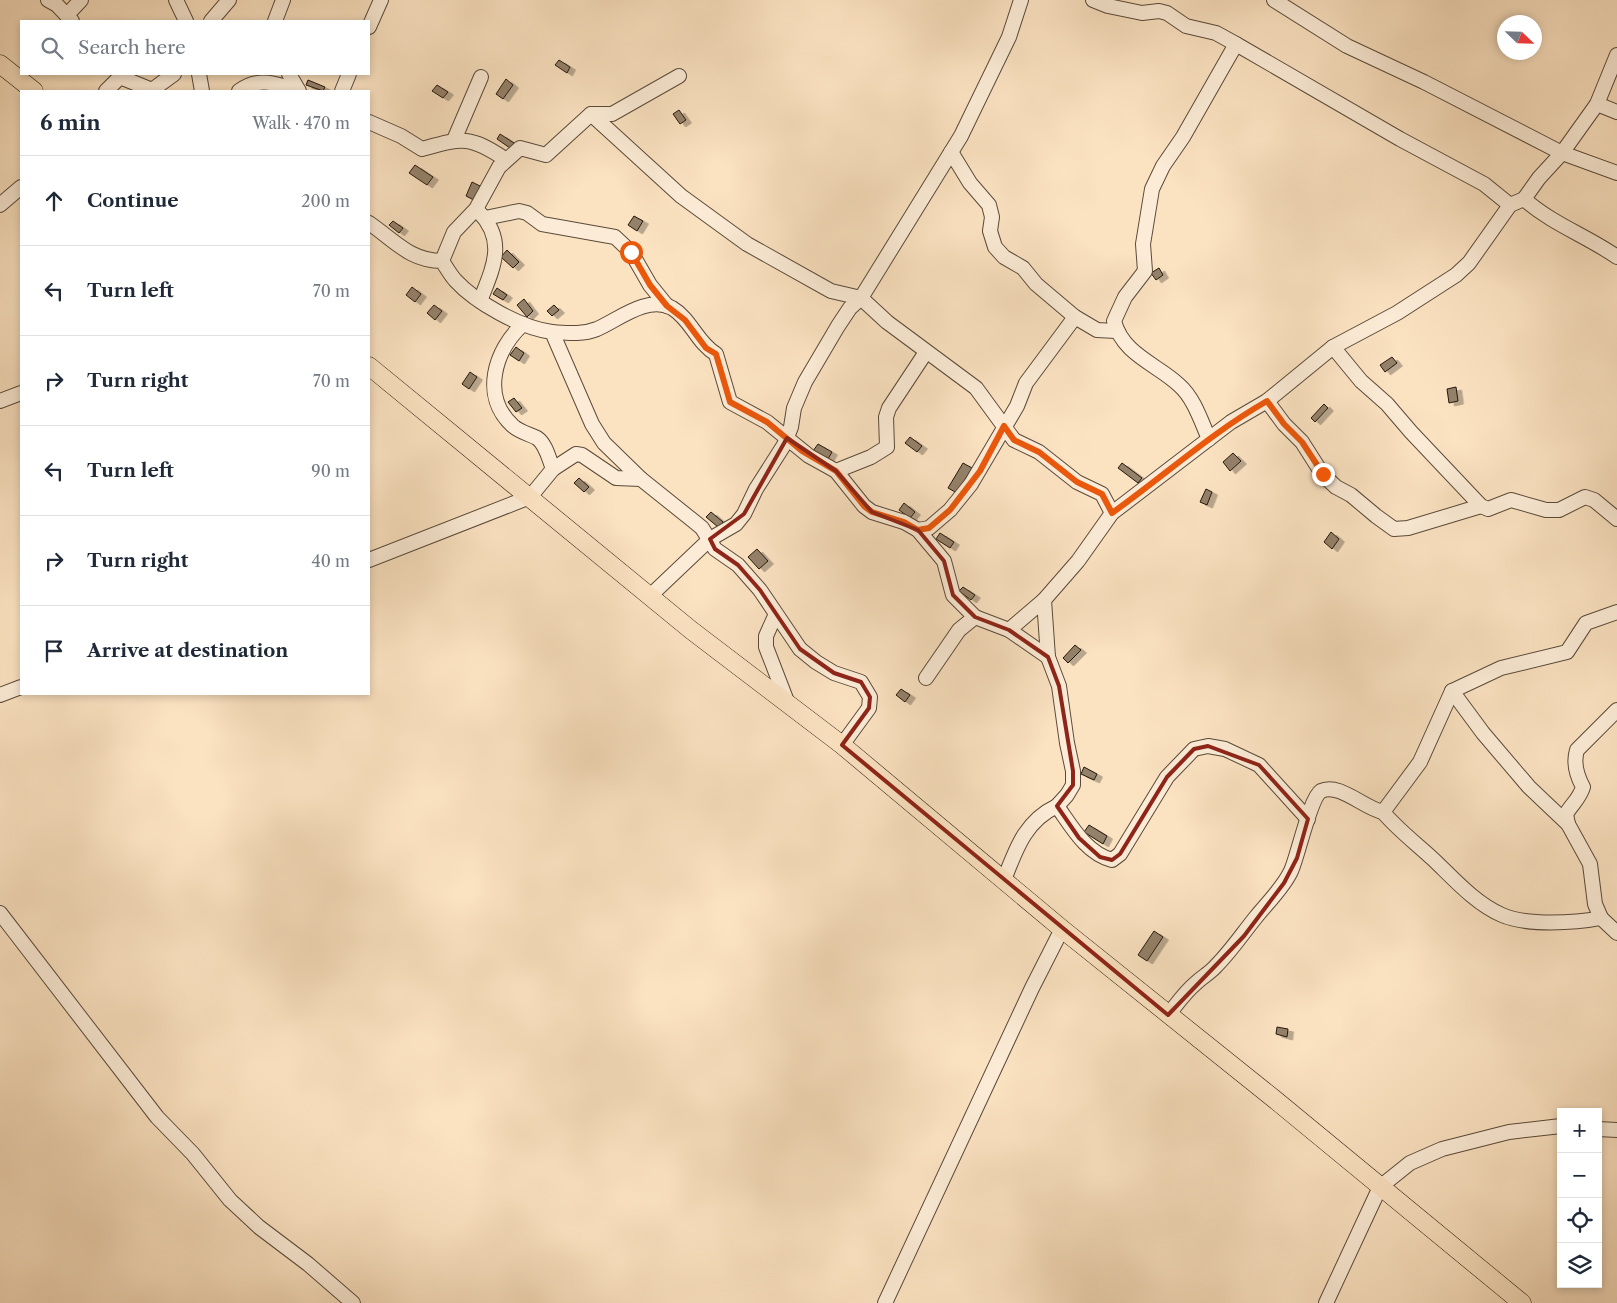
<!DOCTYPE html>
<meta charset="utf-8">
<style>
body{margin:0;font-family:"Libre Caslon Text",serif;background:#f2f2f3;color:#1f2937}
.controls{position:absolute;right:15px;bottom:15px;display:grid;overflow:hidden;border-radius:0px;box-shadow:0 2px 8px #0003}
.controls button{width:45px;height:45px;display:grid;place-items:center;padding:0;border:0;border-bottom:1px solid #e0e1e3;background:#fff;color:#1f2937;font:25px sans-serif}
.compass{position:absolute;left:1497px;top:15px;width:45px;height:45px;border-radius:50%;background:#fff;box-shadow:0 2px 8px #0003;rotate:113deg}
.stop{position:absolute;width:15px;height:15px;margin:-11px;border:4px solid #ea580c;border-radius:50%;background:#fff}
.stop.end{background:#ea580c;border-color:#fff;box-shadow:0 1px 5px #0008}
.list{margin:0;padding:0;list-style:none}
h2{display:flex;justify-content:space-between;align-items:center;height:65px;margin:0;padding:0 20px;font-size:21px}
h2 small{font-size:16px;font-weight:400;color:#747a83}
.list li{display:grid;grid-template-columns:32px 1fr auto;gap:15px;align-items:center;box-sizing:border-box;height:90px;padding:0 20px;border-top:1px solid #e0e1e3}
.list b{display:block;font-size:19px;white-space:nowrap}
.list em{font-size:16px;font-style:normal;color:#747a83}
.icon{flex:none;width:28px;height:28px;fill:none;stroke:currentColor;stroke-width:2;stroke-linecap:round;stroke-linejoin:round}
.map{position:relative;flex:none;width:1617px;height:1303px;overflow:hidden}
.search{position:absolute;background:#fff;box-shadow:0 2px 8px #0003;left:20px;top:20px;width:350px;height:55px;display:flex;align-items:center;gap:12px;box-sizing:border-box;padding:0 18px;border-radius:0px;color:#747a83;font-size:19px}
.panel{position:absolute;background:#fff;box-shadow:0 2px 8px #0003;left:20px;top:90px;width:350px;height:605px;border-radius:0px}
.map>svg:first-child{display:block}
.building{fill:#94816a;stroke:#24170c;filter:url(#shadow)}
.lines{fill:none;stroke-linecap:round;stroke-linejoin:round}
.minor-casing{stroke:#5a4a39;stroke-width:16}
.major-casing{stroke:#24170c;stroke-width:19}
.minor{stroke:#fcecd7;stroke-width:14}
.major{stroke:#fbe2c1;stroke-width:18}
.route{stroke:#ea580c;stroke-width:6}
.marked{fill:none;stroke:#8f2418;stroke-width:4;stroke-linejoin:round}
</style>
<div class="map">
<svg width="1617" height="1303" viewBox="0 0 1617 1303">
<defs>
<filter id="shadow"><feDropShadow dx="5.5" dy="3" stdDeviation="0" flood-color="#0004"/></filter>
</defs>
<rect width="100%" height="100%" fill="#fbe2c1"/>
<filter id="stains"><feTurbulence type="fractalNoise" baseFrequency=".004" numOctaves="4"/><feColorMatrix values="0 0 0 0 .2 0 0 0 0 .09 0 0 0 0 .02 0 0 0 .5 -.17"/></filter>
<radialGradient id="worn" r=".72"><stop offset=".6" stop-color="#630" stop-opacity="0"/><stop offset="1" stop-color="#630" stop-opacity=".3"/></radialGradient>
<g class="building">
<path d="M559,60L570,67L567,73L555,65Z"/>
<path d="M506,79L513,85L503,99L496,94Z"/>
<path d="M308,80L325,87L323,91L306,85Z"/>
<path d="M437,85L448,92L443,98L432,91Z"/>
<path d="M679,110L686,120L680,124L673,114Z"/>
<path d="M500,134L514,143L510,148L497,139Z"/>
<path d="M415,165L433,177L427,185L409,173Z"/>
<path d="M472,182L480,186L474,200L466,196Z"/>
<path d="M634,216L643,221L637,231L628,225Z"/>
<path d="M393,221L403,228L399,233L389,225Z"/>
<path d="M507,250L519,262L513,268L501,257Z"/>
<path d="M1159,268L1163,275L1156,280L1151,273Z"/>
<path d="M412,287L421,294L415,302L406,295Z"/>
<path d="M497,288L507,295L503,300L493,294Z"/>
<path d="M524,299L533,311L527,317L517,305Z"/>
<path d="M434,305L442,311L435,320L427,313Z"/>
<path d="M554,305L559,310L552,316L547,311Z"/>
<path d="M516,347L524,353L519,361L510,355Z"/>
<path d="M1392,357L1397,363L1385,372L1380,365Z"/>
<path d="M470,372L477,377L469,389L462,384Z"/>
<path d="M1456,387L1458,401L1449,403L1447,389Z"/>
<path d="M514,398L522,408L516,412L508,402Z"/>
<path d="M1324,404L1328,408L1315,422L1311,418Z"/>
<path d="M910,437L922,446L917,452L905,443Z"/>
<path d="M818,444L832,452L828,459L813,451Z"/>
<path d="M1233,453L1241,461L1230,471L1223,462Z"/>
<path d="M963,463L972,468L957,493L948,488Z"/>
<path d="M1122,463L1142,478L1138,483L1118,468Z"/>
<path d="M579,478L589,487L584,492L574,483Z"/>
<path d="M1206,489L1212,492L1207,505L1200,502Z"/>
<path d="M904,503L915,512L910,518L899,510Z"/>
<path d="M711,512L723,522L718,527L706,517Z"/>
<path d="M1331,532L1339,539L1332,549L1324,542Z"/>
<path d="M940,533L954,542L950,548L936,539Z"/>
<path d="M757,549L768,561L759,569L748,557Z"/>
<path d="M963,587L975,595L971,600L959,591Z"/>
<path d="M1075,645L1081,650L1068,663L1063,658Z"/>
<path d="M901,689L910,695L905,702L896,695Z"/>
<path d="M1084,767L1097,774L1094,780L1081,774Z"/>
<path d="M1089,825L1107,836L1103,844L1084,832Z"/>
<path d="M1154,931L1163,937L1147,961L1138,955Z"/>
<path d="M1277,1027L1288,1029L1287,1037L1276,1034Z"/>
</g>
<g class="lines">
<defs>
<g id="minor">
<path d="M48,0L57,5L72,21"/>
<path d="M176,0L186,21"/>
<path d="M1093,0L1108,6L1142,13L1159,11L1167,13L1186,26L1216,33L1236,44"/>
<path d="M1274,0L1347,46L1424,82L1562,153L1617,173"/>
<path d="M67,15L81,0"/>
<path d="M211,21L229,0"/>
<path d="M275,21L283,0"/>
<path d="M369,27L381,0"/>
<path d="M199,74L202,91"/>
<path d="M289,74L299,91"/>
<path d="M106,91L120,77L152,90L174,74"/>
<path d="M239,91C260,76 275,84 298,90"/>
<path d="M342,91L349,74"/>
<path d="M1597,104L1617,112"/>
<path d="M591,114L681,196L747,244L831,291L861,298L961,136L1009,37L1021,0"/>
<path d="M369,122L401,136L422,149C462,138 469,135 505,159"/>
<path d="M454,140L481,77"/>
<path d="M951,152L970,183L989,205L992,217L990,231L995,247L1004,257L1023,268L1036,284L1075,317L1097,330L1116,331"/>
<path d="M1524,199C1552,224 1587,236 1617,257"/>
<path d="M0,205L21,187"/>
<path d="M479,212C507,241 493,268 480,301"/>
<path d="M485,218L519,211L527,213L542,224L615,237L631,252L650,285L667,306"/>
<path d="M369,223C394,240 410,261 442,261C446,267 450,274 455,280C476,303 521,328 552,332L592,424L604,443L641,479"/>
<path d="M442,261L454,232L476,209L499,167L520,148L546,155L591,114H612L679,76"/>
<path d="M523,324C495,350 480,396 513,426C520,432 529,434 537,438C546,444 549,459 553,469"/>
<path d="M552,332C567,333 582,335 597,329C618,320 647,295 672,308C691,319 697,343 716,354L730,402L767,422L809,456L836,471L864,506L872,512L904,522L918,530L944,561L953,595L975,617"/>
<path d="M1333,347L1361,381L1387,404L1411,432L1481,506L1488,509L1511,500L1546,510H1559L1585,497L1594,500L1617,519"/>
<path d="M0,401L21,393"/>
<path d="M1267,401L1284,424L1302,442L1323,475L1336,487L1351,495L1376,516L1394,529L1408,528L1481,506"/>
<path d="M1209,439C1201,421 1194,398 1179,385C1157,364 1123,355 1114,321L1125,297L1145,271L1143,244L1152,189L1163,166L1183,137L1236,44L1400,139L1484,184L1510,205"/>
<path d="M836,471L871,457L887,447L886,417L889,408L926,352"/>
<path d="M918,530L929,528L950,510L971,484L1017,406L1026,383L1075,317"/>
<path d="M369,560L530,497L553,469L576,454L582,455L616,478L641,479L696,523L702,528L715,549L738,565L760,590L800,649L816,662L834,673L861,682L870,697L869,708L842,745"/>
<path d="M650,596L710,539L736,524L744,514L756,489L784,445L791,427L794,408L805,382L838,326L850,308L861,298L887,322L976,388L1014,440L1039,452L1077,482L1102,494L1112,513"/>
<path d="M775,616L766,636V647L788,704"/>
<path d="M1009,630L1048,657"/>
<path d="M926,678L959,630L975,617L1009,630L1044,600"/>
<path d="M1452,691L1483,733L1529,787L1568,824L1590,864L1595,904L1601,918"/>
<path d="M0,695L21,687"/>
<path d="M1383,812C1398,830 1417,844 1434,860C1454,879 1476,904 1502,915C1527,926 1575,923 1601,918L1617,933"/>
<path d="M1308,819L1259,765L1225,749L1208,746L1194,749L1167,777L1120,854L1112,860C1086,853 1072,827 1057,806L1067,795L1073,785V771L1067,743L1059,686L1048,657L1044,600L1078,561L1112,513L1231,422L1267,401L1333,347L1397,313L1456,275L1469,263L1510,205L1524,199L1539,178L1562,153L1597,104L1617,55"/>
<path d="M1568,824L1566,814C1572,804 1580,798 1583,787C1577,776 1573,763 1577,750L1617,710"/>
<path d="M1004,880C1016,849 1025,821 1057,806"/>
<path d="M0,913L157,1117L193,1154L230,1200L259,1227L308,1264L353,1303"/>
<path d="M1168,1015C1177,1004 1185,992 1196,983C1202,977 1210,973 1216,966C1231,951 1243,933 1256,917C1268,902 1283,888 1291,871C1298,856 1310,798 1321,791C1339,782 1365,809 1383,812L1420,762L1452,691L1501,668L1567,652L1586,623L1617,612"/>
<path d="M1598,1129L1617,1130"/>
<path d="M885,1303L1032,988L1062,929"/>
<path d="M1326,1303L1380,1187L1410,1163L1442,1149L1509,1132L1561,1126"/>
</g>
<g id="major">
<path d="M0,64L34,91"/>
<path d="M369,366L691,630L842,745L1062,929L1273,1098L1522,1303"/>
</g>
</defs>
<use href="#minor" class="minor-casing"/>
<use href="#major" class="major-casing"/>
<use href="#minor" class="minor"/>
<use href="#major" class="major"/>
</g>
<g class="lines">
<path class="route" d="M631,252L650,285L667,306L685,320L706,348L716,354L730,402L767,422L802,451L836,471L864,506L872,512L904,522L918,530L929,528L950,510L980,471L1004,426L1014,440L1039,452L1077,482L1102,494L1112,513C1164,476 1211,433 1267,401L1284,424L1302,442L1323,474"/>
</g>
<path class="marked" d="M787,438L836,471L872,512L918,530L944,561L953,595L975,617L1009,630L1048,657L1059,686L1073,771V785L1057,806L1079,838L1100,857L1112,860L1120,854L1167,777L1194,749L1208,746L1259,765L1308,819L1297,858L1284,883L1244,936L1168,1015L842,745L869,708L870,697L861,682L834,673L800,649L760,590L738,565L715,549L710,539L744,514Z"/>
<rect width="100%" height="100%" filter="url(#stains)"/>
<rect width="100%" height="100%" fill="url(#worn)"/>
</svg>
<div class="controls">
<button>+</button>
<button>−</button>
<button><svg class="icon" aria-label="locate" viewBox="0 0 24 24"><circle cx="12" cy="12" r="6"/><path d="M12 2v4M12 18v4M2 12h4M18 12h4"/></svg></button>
<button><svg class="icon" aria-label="layers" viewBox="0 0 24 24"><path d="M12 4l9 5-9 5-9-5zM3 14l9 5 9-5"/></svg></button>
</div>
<svg class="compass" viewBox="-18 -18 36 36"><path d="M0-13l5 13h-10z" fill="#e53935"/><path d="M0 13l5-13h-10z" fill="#747a83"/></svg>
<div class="stop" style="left:631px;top:252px"></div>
<div class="stop end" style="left:1323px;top:474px"></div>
<div class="search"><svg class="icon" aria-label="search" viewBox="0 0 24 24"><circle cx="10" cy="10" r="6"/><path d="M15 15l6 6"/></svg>Search here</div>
<section class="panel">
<h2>6 min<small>Walk · 470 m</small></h2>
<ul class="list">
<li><svg class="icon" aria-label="ahead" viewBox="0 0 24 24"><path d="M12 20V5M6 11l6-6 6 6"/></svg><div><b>Continue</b></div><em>200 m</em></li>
<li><svg class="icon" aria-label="left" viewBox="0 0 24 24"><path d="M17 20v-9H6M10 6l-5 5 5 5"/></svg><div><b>Turn left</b></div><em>70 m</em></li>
<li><svg class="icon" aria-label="right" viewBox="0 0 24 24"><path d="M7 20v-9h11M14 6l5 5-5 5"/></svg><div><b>Turn right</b></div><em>70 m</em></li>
<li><svg class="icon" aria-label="left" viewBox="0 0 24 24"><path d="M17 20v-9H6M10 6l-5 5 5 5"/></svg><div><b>Turn left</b></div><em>90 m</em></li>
<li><svg class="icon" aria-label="right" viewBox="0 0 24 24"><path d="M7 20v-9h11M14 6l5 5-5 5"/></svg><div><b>Turn right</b></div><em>40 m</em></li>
<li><svg class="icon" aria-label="arrive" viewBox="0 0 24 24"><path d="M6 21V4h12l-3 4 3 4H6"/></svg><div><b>Arrive at destination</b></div></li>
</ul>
</section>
</div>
